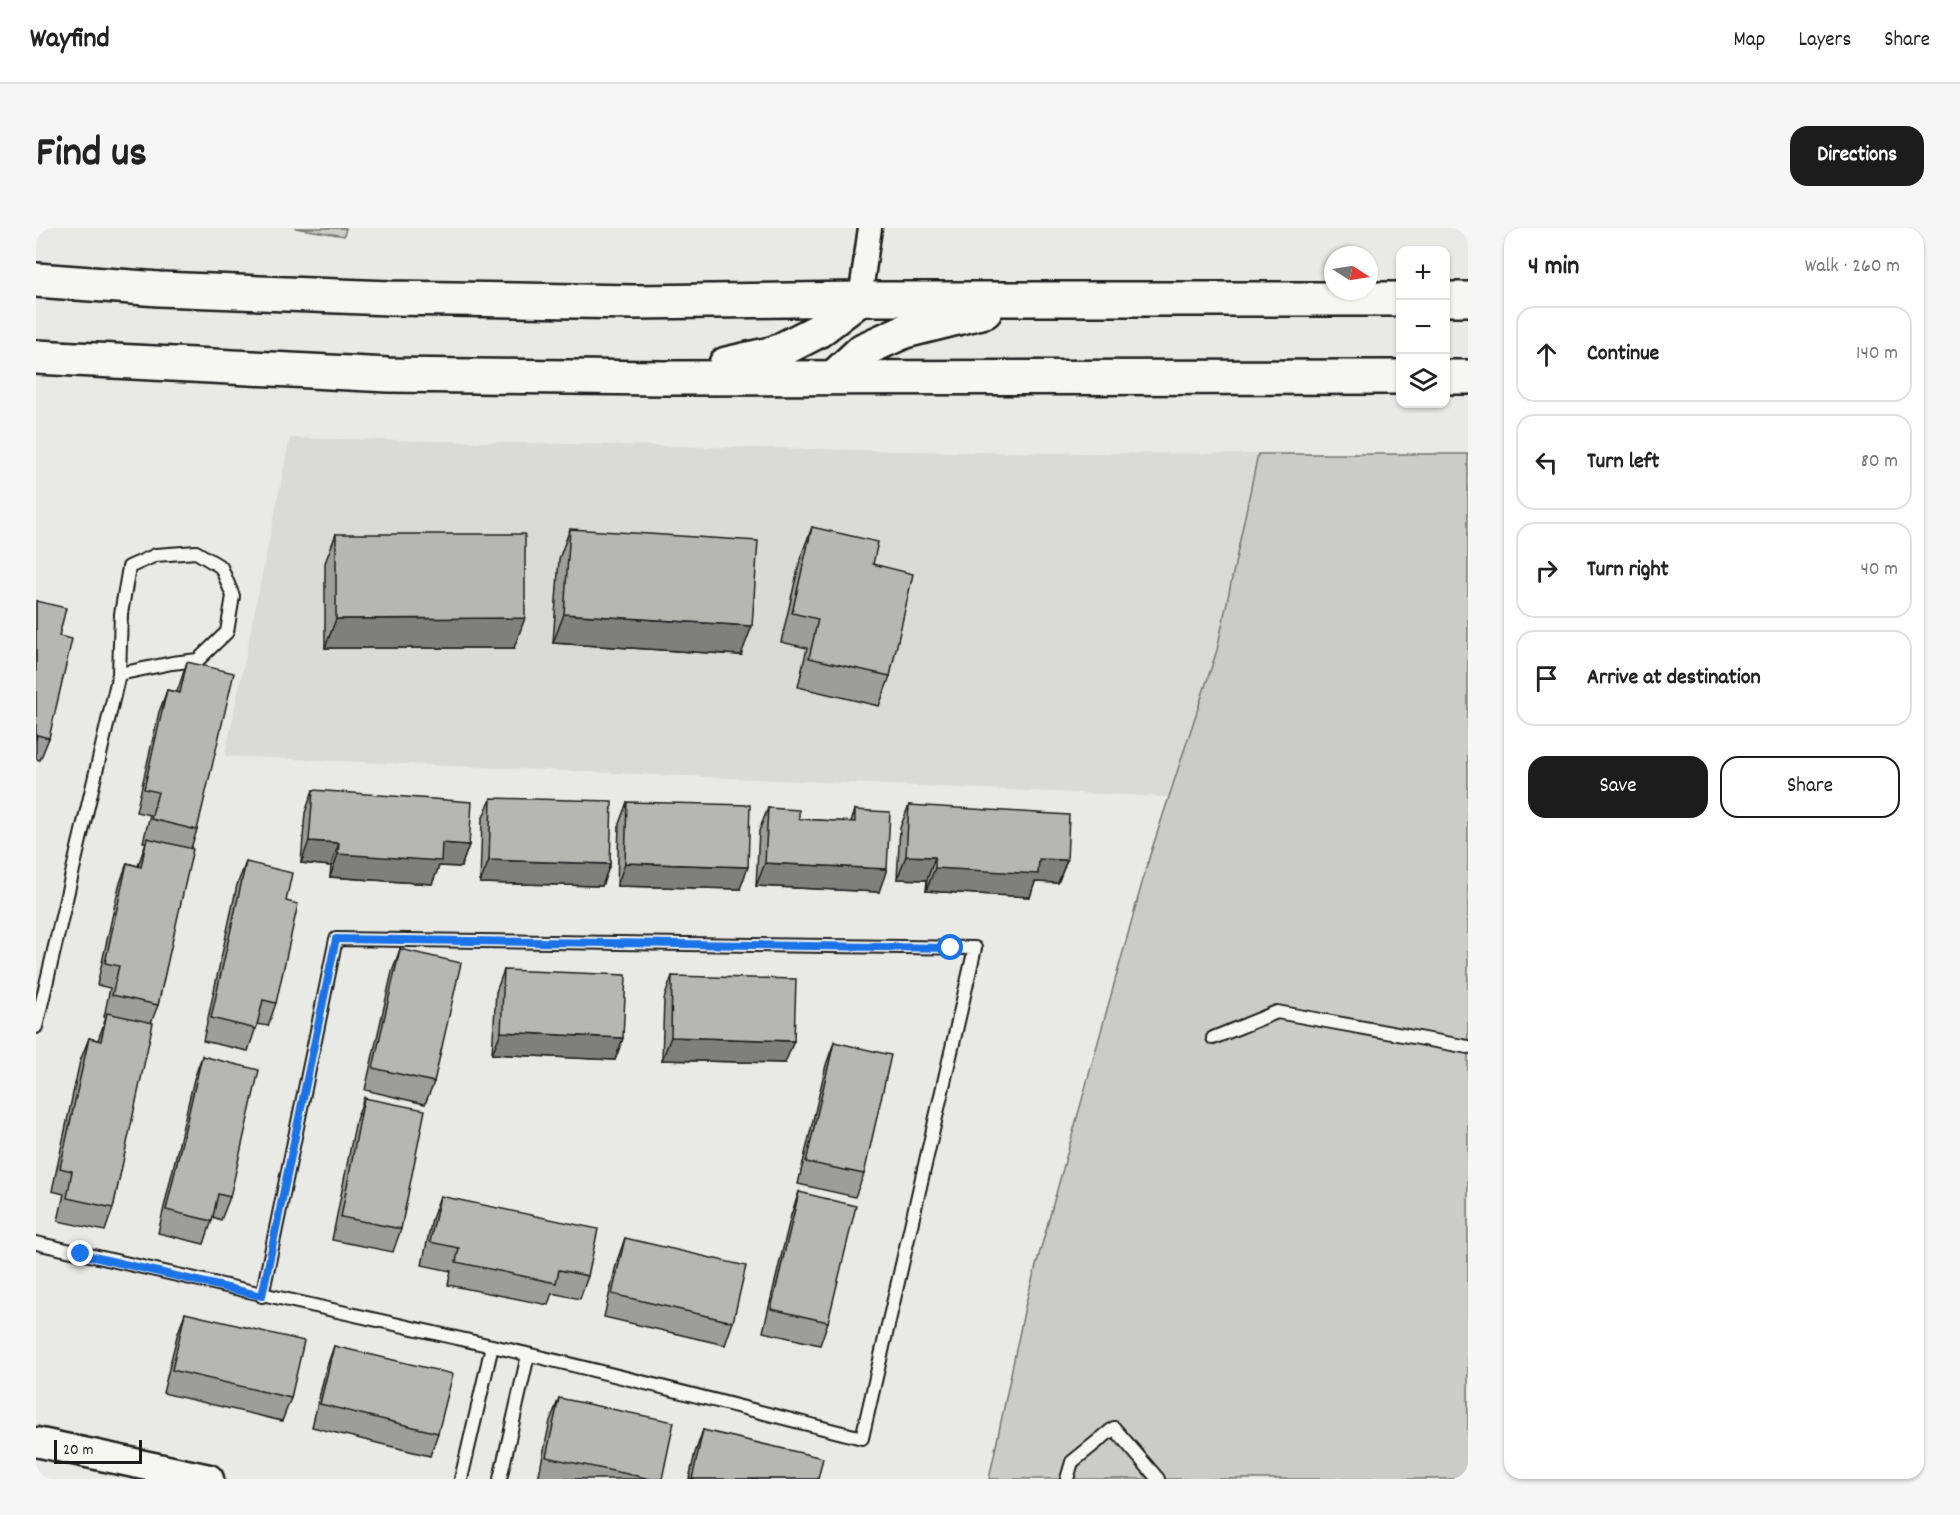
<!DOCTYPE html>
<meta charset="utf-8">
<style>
body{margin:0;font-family:Dekko,sans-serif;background:#f6f6f6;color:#222}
.controls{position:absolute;right:18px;top:18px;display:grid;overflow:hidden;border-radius:12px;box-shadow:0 2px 4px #0004}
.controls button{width:54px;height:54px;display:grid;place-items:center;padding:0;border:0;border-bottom:2px solid #e0e0e0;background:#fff;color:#222;font:30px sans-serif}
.compass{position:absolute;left:1288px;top:18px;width:54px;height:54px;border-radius:50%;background:#fff;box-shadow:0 2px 4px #0004;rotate:102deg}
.scale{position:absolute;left:18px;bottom:15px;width:88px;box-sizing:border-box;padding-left:6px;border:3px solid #1c1c1c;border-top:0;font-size:16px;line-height:21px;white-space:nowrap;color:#1c1c1c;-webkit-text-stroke:4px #f6f6f2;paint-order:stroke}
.stop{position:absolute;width:18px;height:18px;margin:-14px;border:4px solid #1a73e8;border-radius:50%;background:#fff}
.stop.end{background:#1a73e8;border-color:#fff;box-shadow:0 2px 6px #0008}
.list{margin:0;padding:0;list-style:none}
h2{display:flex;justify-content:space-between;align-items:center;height:78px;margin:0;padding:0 24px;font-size:26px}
h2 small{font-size:20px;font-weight:400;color:#767676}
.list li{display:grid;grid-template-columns:39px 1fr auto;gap:18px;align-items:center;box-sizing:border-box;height:96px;margin:0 12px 12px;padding:0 12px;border:2px solid #e0e0e0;border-radius:18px}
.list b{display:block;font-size:22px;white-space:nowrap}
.list em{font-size:20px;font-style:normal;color:#767676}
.actions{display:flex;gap:12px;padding:18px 24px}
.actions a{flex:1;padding:14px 0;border:2px solid #1c1c1c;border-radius:18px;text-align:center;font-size:21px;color:#1c1c1c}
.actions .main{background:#1c1c1c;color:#fff}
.icon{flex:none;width:33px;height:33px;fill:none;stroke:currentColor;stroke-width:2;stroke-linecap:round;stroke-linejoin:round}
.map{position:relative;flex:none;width:1432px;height:1251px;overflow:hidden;border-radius:18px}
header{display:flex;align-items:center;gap:36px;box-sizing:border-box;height:84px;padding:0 30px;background:#fff;border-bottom:2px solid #e0e0e0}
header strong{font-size:28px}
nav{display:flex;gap:33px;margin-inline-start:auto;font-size:21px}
.intro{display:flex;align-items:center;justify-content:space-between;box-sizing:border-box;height:144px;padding:0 36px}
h1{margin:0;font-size:42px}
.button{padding:15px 27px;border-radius:18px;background:#1c1c1c;color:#fff;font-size:21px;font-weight:700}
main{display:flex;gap:36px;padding:0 36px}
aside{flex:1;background:#fff;border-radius:18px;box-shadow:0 2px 4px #0004}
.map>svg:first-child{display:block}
.built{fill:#dadad6}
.green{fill:#cbcbc7;stroke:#747472;stroke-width:1.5}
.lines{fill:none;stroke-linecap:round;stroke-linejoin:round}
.service-casing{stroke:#1c1c1c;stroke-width:16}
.minor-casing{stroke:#1c1c1c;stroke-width:27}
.tertiary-casing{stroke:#1c1c1c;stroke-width:33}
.trunk-casing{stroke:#1c1c1c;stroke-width:38}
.service{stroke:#f6f6f2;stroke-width:12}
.minor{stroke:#f6f6f2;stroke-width:22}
.tertiary{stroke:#f6f6f2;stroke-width:28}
.trunk{stroke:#f6f6f2;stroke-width:33}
.wall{fill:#9d9d9a;stroke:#1c1c1c;stroke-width:1.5}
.shaded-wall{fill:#7f7f7d;stroke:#1c1c1c;stroke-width:1.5}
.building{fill:#b6b6b3;stroke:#1c1c1c;stroke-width:1.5}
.route{stroke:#1a73e8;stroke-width:8}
</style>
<header>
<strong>Wayfind</strong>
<nav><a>Map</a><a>Layers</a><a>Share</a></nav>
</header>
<div class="intro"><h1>Find us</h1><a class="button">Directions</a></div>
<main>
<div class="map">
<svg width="1432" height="1251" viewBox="0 0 1432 1251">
<rect width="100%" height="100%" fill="#e9e9e5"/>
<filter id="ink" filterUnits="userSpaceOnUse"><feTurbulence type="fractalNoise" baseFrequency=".0167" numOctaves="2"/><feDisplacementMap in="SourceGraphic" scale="12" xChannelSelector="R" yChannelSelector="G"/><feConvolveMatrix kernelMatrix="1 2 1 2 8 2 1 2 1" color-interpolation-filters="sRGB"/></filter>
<g filter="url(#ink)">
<path class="built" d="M254,210L915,224L1222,226L1181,422L1133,569L189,528Z"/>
<g class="green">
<path d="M259,0H310L308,8Z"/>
<path d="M1222,226H1432V1251H953L990,1074L1113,630L1181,422Z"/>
</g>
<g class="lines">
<defs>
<g id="service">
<path d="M0,799L83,446L85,386L93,339L120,327L160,324L185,339L197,368L191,404L162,432L136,435L83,446"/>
<path d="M1177,810L1241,784L1432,819"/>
<path d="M0,1015C152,1050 304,1085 456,1118C580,1146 703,1179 826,1210L939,720L300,711L226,1068"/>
<path d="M425,1251L456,1118"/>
<path d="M464,1251L492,1127"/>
<path d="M1031,1251L1036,1234L1078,1200L1122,1251"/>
</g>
<path id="minor" d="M824,71L834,0"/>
<path id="tertiary" d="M0,1214L173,1251"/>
<g id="trunk">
<path d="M0,52L123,61L354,70L598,74L824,71H1364"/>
<path d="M1410,71H1432"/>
<path d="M0,129L352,147L627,150L1364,149"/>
<path d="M690,136L739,125L782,103L824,71"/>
<path d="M798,149L827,122L869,103L949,83"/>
<path d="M1410,149H1432"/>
</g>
</defs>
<use href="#service" class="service-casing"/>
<use href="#minor" class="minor-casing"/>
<use href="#tertiary" class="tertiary-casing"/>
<use href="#trunk" class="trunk-casing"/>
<use href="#service" class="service"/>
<use href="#minor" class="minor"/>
<use href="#tertiary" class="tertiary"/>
<use href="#trunk" class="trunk"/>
</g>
<g class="wall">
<path d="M776,299L837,336L854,448L843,478L762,459L771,420L745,414L765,328Z"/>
<path d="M534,301L705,427L517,415L523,331Z"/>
<path d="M300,306L478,420H289V335Z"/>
<path d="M0,373L23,408L13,510L4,532L0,531Z"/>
<path d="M151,434L161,602L155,620L122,777L115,795L77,980L69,1003L22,993L28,966L16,963L44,833L53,810L62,812L70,790L68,789L74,760L61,757L83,658L91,635L102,638L110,614H107L114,587L100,584L123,484L131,462L141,464Z"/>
<path d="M277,562L433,617L425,639L403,638L396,656L294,649L295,638L265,635L269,585Z"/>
<path d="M455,570L574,636L566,658L444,655L446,592Z"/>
<path d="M591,574L704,661L581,658L583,596Z"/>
<path d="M873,577L1031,632L1022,655L999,654L994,669L890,663L891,652L861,651L864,600Z"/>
<path d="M732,580L763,591L815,594L819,582L843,664L720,658L723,603Z"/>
<path d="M210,634L240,775L232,798L221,796L212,823L167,813L201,657Z"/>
<path d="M364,721L398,854L389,876L329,862L356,744Z"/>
<path d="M468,742L587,810L579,832L456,826L460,764Z"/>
<path d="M636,748L749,835L626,832L628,771Z"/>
<path d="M798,814L828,946L819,969L762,956L790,837Z"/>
<path d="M166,828L194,969L185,992L177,989L168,1016L122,1005L158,851Z"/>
<path d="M328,870L365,1001L357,1024L296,1012L320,892Z"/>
<path d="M763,964L792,1094L784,1117L727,1104L755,987Z"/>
<path d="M404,968L552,1048L544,1071L516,1065L512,1077L412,1057L415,1043L386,1037L396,991Z"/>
<path d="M589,1010L697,1094L689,1117L568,1089L581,1033Z"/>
<path d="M149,1085L255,1170L246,1193L127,1165L141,1108Z"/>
<path d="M298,1118L402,1205L394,1228L276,1199L290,1141Z"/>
<path d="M523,1170L626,1251H502L514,1193Z"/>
<path d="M667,1202L782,1251H653L659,1225Z"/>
</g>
<g class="shaded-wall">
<path d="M528,386L716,398L705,427L517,415Z"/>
<path d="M489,390L478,420H289L300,391Z"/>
<path d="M273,613L303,615L295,638L265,635Z"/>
<path d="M406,615L433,617L425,639L403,638L396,656L294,649L302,626Z"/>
<path d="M870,628L899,629L891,652L861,651Z"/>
<path d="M1003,631L1031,632L1022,655L999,654L994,669L890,663L899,640Z"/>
<path d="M453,632L574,636L566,658L444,655Z"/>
<path d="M589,635L712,639L704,661L581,658Z"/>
<path d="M729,635L851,641L843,664L720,658Z"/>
<path d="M465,804L587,810L579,832L456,826Z"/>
<path d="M635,809L758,813L749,835L626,832Z"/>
</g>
<g class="building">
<path d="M776,299L842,314L837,336L877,346L854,448L773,430L782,391L756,385Z"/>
<path d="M534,301L722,313L716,398L528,386Z"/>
<path d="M300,306H489V390L300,391Z"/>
<path d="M0,373L30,380L23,408L36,411L13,510L1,507L0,513Z"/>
<path d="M151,434L198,445L161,602L115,591L122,564L108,561L131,462L144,465Z"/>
<path d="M277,562L436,574L433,617L406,615L405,633L302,626L303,615L273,613Z"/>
<path d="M455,570L576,573L574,636L453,632Z"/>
<path d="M591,574L714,577L712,639L589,635Z"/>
<path d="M873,577L1033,587L1031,632L1003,631L1002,646L899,640V629L870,628Z"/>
<path d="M732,580L763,582V591L819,594V582L854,584L851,641L729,635Z"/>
<path d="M111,610L157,621L122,777L76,767L83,738L69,735L91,635L105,639Z"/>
<path d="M210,634L256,645L250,673L262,676L240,775L227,772L220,801L175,790Z"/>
<path d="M364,721L425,735L398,854L337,840Z"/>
<path d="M468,742L590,747L587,810L465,804Z"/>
<path d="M636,748L760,751L758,813L635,809Z"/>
<path d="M71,785L117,795L77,980L31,970L36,943L24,940L53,810L65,813Z"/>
<path d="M798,814L855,827L828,946L770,934Z"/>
<path d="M166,828L223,842L194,969L182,966L176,993L130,982Z"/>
<path d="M328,870L389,882L365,1001L305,989Z"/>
<path d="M763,964L820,978L792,1094L735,1081Z"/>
<path d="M404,968L562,1001L552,1048L523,1042L520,1055L420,1034L423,1020L394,1014Z"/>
<path d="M589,1010L710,1038L697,1094L576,1066Z"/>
<path d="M149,1085L268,1113L255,1170L136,1142Z"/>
<path d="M298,1118L417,1146L402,1205L284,1176Z"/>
<path d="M523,1170L638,1194L626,1251H615L510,1229Z"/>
<path d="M667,1202L787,1230L782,1251H656Z"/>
</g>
</g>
<g class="lines" filter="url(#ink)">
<path class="route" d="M45,1026L226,1068L300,711L915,720"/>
</g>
</svg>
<div class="controls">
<button>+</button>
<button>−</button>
<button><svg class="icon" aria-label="layers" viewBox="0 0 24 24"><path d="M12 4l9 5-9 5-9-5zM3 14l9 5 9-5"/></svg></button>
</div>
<svg class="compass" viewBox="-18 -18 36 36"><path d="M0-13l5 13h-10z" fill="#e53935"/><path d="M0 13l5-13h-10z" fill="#767676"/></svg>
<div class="scale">20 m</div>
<div class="stop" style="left:915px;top:720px"></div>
<div class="stop end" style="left:45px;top:1026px"></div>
</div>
<aside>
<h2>4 min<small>Walk · 260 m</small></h2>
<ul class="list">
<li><svg class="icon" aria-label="ahead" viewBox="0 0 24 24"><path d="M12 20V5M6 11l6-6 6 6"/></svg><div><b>Continue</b></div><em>140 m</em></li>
<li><svg class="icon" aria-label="left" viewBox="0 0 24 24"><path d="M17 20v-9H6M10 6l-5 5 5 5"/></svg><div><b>Turn left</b></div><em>80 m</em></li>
<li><svg class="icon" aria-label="right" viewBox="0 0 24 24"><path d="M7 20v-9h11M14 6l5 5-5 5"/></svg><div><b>Turn right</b></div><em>40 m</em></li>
<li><svg class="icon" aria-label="arrive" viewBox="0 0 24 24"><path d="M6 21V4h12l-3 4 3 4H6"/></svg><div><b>Arrive at destination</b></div></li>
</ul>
<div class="actions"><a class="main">Save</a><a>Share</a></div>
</aside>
</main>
